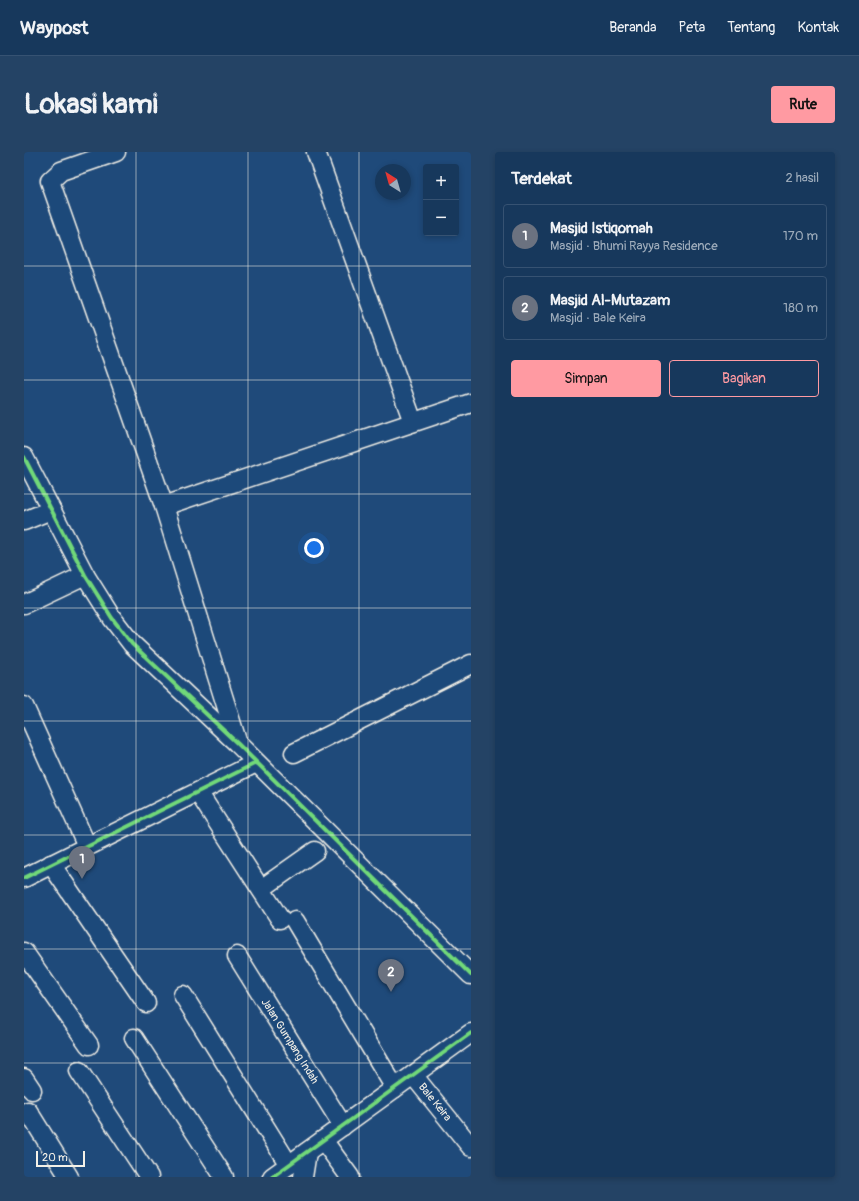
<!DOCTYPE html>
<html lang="id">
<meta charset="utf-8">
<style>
body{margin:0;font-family:Pangolin,sans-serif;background:#244365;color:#f1f3f6}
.controls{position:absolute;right:12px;top:12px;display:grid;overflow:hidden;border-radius:4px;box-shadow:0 2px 6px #0003}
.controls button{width:36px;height:36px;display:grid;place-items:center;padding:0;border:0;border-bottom:1px solid #365272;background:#17385c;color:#f1f3f6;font:20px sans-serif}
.compass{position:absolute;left:351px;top:12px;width:36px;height:36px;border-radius:50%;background:#17385c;box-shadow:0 2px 6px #0003;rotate:323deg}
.scale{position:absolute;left:12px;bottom:10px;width:49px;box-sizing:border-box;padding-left:4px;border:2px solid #f4f1e8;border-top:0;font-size:11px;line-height:14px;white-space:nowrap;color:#f4f1e8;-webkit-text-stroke:3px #1f4a7a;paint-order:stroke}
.you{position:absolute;left:290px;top:396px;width:14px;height:14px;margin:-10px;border:3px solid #fff;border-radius:50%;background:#1a73e8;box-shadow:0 0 0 6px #1a73e833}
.badge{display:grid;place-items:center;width:26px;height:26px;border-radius:50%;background:#ff9aa2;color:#fff;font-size:13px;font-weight:700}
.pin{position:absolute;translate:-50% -33px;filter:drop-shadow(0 1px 2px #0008)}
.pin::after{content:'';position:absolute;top:21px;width:14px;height:12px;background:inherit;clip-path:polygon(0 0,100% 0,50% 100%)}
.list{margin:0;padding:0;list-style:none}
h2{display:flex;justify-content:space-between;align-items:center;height:52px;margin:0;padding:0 16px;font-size:17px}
h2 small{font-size:13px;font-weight:400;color:#9eacbb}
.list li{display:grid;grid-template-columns:26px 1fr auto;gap:12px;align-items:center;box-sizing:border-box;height:64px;margin:0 8px 8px;padding:0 8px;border:1px solid #365272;border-radius:4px}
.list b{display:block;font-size:15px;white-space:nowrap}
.list p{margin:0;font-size:13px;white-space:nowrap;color:#9eacbb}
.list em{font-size:13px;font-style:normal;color:#9eacbb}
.actions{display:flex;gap:8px;padding:12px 16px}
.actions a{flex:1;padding:9px 0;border:1px solid #ff9aa2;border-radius:4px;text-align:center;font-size:14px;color:#ff9aa2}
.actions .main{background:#ff9aa2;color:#111}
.map{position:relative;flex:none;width:447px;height:1025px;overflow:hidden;border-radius:4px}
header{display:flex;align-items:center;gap:24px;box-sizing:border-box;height:56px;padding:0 20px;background:#17385c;border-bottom:1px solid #365272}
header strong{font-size:19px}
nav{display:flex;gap:22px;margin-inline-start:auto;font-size:14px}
.intro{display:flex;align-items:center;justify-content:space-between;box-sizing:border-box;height:96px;padding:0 24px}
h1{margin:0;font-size:28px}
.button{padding:10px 18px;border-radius:4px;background:#ff9aa2;color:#111;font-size:14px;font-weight:700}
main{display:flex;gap:24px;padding:0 24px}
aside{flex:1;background:#17385c;border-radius:4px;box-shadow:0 2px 6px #0003}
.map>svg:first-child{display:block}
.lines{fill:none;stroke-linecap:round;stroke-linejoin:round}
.minor-casing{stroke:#f4f1e8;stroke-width:21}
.minor{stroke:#1f4a7a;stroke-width:18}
.cycleway-casing{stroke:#1f4a7a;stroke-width:6}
.cycleway{stroke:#71d979;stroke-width:4}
.grid{fill:none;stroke:#f4f1e8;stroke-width:1;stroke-opacity:0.55}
.labels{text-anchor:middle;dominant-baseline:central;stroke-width:3;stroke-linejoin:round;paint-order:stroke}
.street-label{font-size:11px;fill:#f4f1e8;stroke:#1f4a7a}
</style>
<header>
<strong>Waypost</strong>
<nav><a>Beranda</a><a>Peta</a><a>Tentang</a><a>Kontak</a></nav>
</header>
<div class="intro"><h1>Lokasi kami</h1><a class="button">Rute</a></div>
<main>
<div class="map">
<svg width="447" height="1025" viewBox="0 0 447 1025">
<rect width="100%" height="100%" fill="#1f4a7a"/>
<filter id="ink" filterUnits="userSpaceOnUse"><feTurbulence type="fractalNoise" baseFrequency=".025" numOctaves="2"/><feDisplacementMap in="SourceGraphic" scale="8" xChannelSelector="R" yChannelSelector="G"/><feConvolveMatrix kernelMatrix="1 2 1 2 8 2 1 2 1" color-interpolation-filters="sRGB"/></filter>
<g filter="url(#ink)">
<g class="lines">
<defs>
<g id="minor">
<path d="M92,0L37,19L26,29L140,354L214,592"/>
<path d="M292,0L389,270"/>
<path d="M0,305L61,423L88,466L108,492L214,592L447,823"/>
<path d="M140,354L447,251"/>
<path d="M0,369L27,358"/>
<path d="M0,452L61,423"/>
<path d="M0,554L63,694"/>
<path d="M270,601L447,512"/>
<path d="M174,640L256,767"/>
<path d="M27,712L122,851"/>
<path d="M0,726L232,611"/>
<path d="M237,737L291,699"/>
<path d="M271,769L371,936"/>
<path d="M0,800L65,893"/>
<path d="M213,804L319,974"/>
<path d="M159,843L265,1013"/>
<path d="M110,886L200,1025"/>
<path d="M55,919L125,1025"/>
<path d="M389,923L447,995"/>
<path d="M0,926L8,938"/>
<path d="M4,959L45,1025"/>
<path d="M299,988L326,1025"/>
<path d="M248,1025L447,881"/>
<path d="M279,1025L283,1000"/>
</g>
</defs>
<use href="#minor" class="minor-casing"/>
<use href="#minor" class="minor"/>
<defs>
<g id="cycleway">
<path d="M0,305L61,423L88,466L108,492L214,592L447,823"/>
<path d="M0,726L232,611"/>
<path d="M248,1025L447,881"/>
</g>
</defs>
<use href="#cycleway" class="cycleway-casing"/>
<use href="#cycleway" class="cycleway"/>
</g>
</g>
<path class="grid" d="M112,0V1025M224,0V1025M335,0V1025M0,114H447M0,228H447M0,342H447M0,456H447M0,569H447M0,683H447M0,797H447M0,911H447"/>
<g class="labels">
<g class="street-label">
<text transform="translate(266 889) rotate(58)">Jalan Gumpang Indah</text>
<text transform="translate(411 950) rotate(51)">Bale Keira</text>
</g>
</g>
</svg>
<div class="controls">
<button>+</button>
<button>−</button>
</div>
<svg class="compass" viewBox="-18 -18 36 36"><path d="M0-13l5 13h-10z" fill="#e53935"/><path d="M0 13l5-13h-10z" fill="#9eacbb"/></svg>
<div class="scale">20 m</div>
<div class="you"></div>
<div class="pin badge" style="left:58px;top:727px;background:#6b7280">1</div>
<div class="pin badge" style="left:367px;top:840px;background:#6b7280">2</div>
</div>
<aside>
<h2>Terdekat<small>2 hasil</small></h2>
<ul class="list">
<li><span class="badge" style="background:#6b7280">1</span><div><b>Masjid Istiqomah</b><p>Masjid · Bhumi Rayya Residence</p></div><em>170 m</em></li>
<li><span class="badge" style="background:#6b7280">2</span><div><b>Masjid Al-Mutazam</b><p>Masjid · Bale Keira</p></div><em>180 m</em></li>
</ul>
<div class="actions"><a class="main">Simpan</a><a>Bagikan</a></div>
</aside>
</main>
